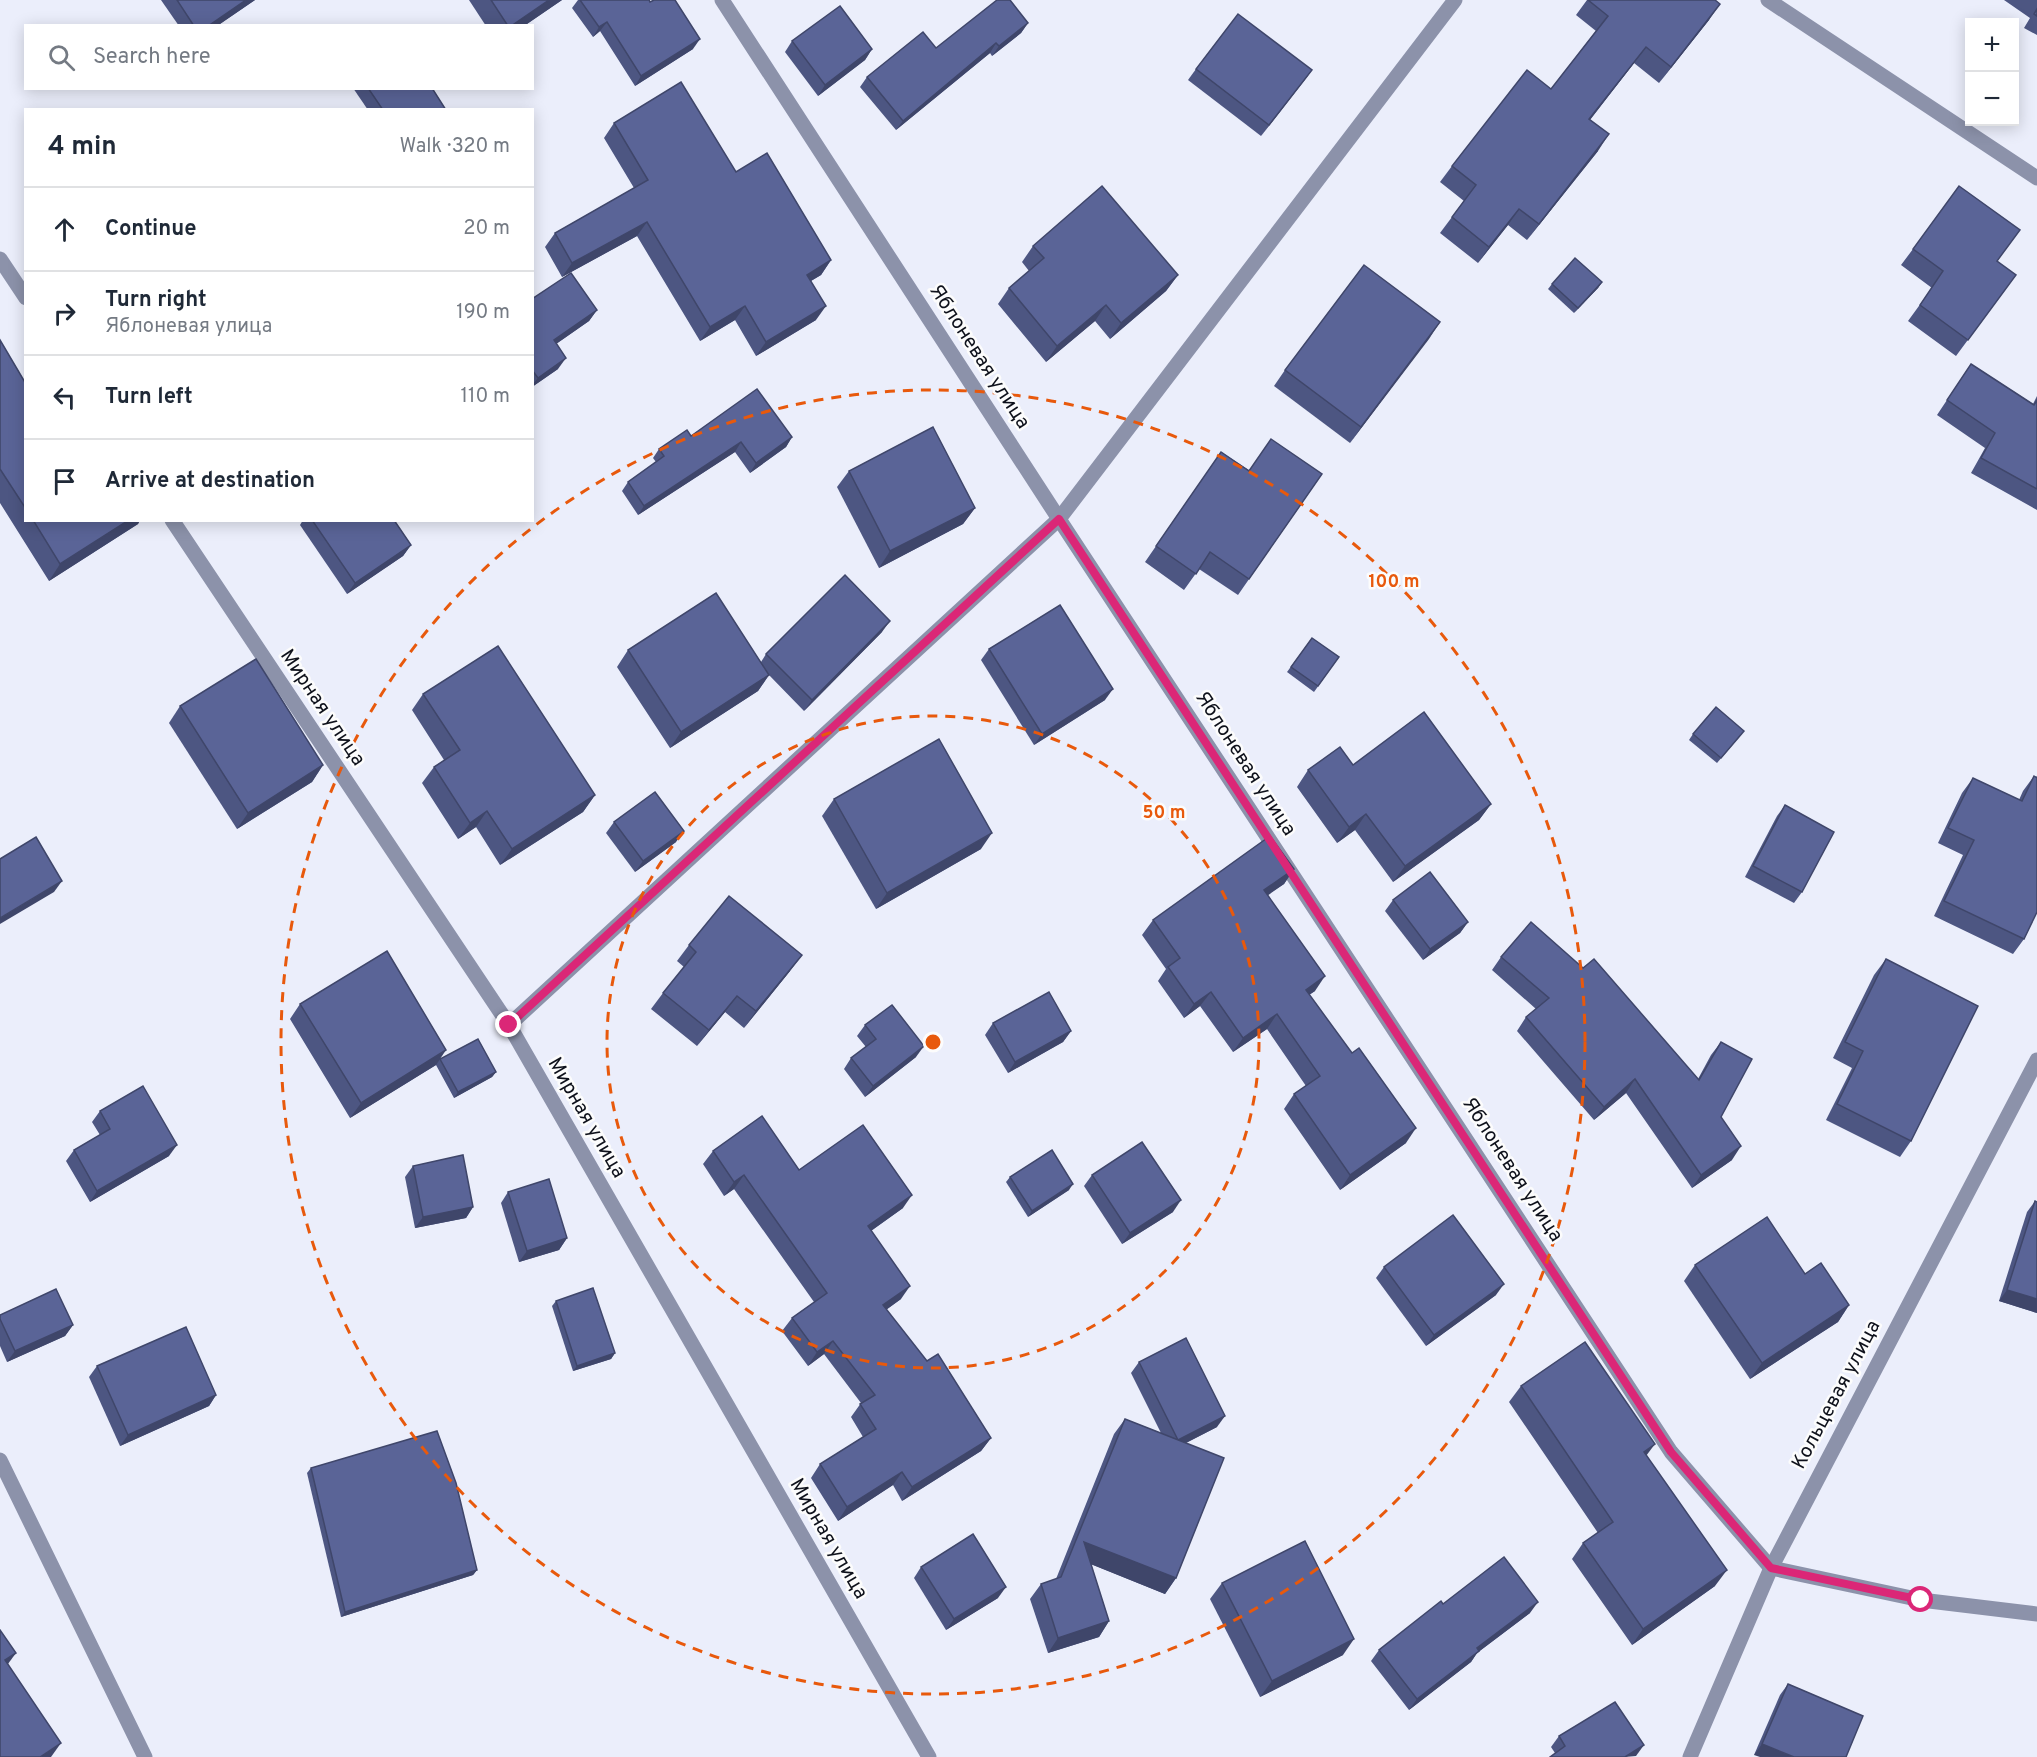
<!DOCTYPE html>
<meta charset="utf-8">
<style>
body{margin:0;font-family:Overpass,sans-serif;background:#f2f2f3;color:#1f2937}
.controls{position:absolute;right:18px;top:18px;display:grid;overflow:hidden;border-radius:0px;box-shadow:0 3px 15px #0003}
.controls button{width:54px;height:54px;display:grid;place-items:center;padding:0;border:0;border-bottom:2px solid #e0e1e3;background:#fff;color:#1f2937;font:30px sans-serif}
.stop{position:absolute;width:18px;height:18px;margin:-14px;border:4px solid #db2777;border-radius:50%;background:#fff}
.stop.end{background:#db2777;border-color:#fff;box-shadow:0 2px 6px #0008}
.list{margin:0;padding:0;list-style:none}
h2{display:flex;justify-content:space-between;align-items:center;height:78px;margin:0;padding:0 24px;font-size:26px}
h2 small{font-size:20px;font-weight:400;color:#747a83}
.list li{display:grid;grid-template-columns:39px 1fr auto;gap:18px;align-items:center;box-sizing:border-box;height:84px;padding:0 24px;border-top:2px solid #e0e1e3}
.list b{display:block;font-size:22px;white-space:nowrap}
.list p{margin:0;font-size:20px;white-space:nowrap;color:#747a83}
.list em{font-size:20px;font-style:normal;color:#747a83}
.icon{flex:none;width:33px;height:33px;fill:none;stroke:currentColor;stroke-width:2;stroke-linecap:round;stroke-linejoin:round}
.map{position:relative;flex:none;width:2037px;height:1757px;overflow:hidden}
.search{position:absolute;background:#fff;box-shadow:0 3px 15px #0003;left:24px;top:24px;width:510px;height:66px;display:flex;align-items:center;gap:15px;box-sizing:border-box;padding:0 21px;border-radius:0px;color:#747a83;font-size:22px}
.panel{position:absolute;background:#fff;box-shadow:0 3px 15px #0003;left:24px;top:108px;width:510px;height:414px;border-radius:0px}
.map>svg:first-child{display:block}
.lines{fill:none;stroke-linecap:round;stroke-linejoin:round}
.lane{stroke:#8c92aa;stroke-width:15}
.street{stroke:#8c92aa;stroke-width:15}
.wall{fill:#4d5682}
.shaded-wall{fill:#3f466a}
.building{fill:#5a6497;stroke:#3f466a;stroke-width:1.5}
.route{stroke:#db2777;stroke-width:8}
.ring{fill:none;stroke:#e8590c;stroke-width:3;stroke-dasharray:10 8}
.labels{text-anchor:middle;dominant-baseline:central;stroke-width:5;stroke-linejoin:round;paint-order:stroke}
.street-label{font-size:20px;fill:#0e111b;stroke:#fcfcfc}
.centre{fill:#e8590c;stroke:#fcfcfc;stroke-width:3}
.ring-label{font-size:18px;text-anchor:middle;font-weight:bold;fill:#e8590c;stroke:#fcfcfc;stroke-width:5;stroke-linejoin:round;paint-order:stroke}
</style>
<div class="map">
<svg width="2037" height="1757" viewBox="0 0 2037 1757">
<rect width="100%" height="100%" fill="#ebeefb"/>
<g class="lines">
<g class="lane">
<path d="M722,0L1059,519L1671,1452L1771,1568L1921,1600L2037,1614"/>
<path d="M1768,0L2037,178"/>
<path d="M509,1025L1059,519L1455,0"/>
<path d="M1690,1757L1771,1568L2037,1060"/>
</g>
<g class="street">
<path d="M0,259L26,298"/>
<path d="M172,520L509,1025L929,1757"/>
<path d="M0,1460L145,1757"/>
</g>
</g>
<g class="wall">
<path d="M161,0H255L217,26H179Z"/>
<path d="M469,0H562L524,26H486Z"/>
<path d="M578,0H649L693,49L635,86L600,31L593,37L572,8Z"/>
<path d="M1587,0H1715L1709,20L1659,83L1634,63L1590,120L1598,151L1527,240L1508,225L1478,263L1440,233L1464,201L1440,182L1452,166L1551,89L1596,31L1576,15Z"/>
<path d="M2004,0H2037V35L2024,28L2030,18Z"/>
<path d="M1028,23L1021,33L992,56L990,53L896,130L860,87L867,77L936,48Z"/>
<path d="M792,41L872,49L865,60L818,96L785,52Z"/>
<path d="M1196,69L1312,70L1261,136L1188,80Z"/>
<path d="M353,88H432L446,110H368Z"/>
<path d="M614,123L736,172L831,260L821,275L811,281L816,320L756,356L735,320L700,341L637,236L562,277L545,247L555,233L634,188L604,138Z"/>
<path d="M1033,246L1178,275L1166,291L1110,339L1095,321L1046,362L998,304L1009,288L1029,271L1022,262Z"/>
<path d="M1913,249L1998,262L2004,291L1956,356L1908,321L1932,288L1901,265Z"/>
<path d="M1602,282L1598,288L1574,313L1548,289L1552,284Z"/>
<path d="M532,299L597,310L589,321L556,344L558,369L532,387Z"/>
<path d="M1440,322L1350,443L1274,386L1285,370Z"/>
<path d="M0,340L26,384V520H140L138,524L49,581L0,503Z"/>
<path d="M1971,364L2033,404L2037,396V510L1971,473L1985,448L1937,415Z"/>
<path d="M691,436L792,437L786,447L750,473L735,452L638,515L622,491L628,482L656,462L653,458L659,449Z"/>
<path d="M1221,452L1249,470L1322,474L1238,595L1199,569L1184,590L1145,562Z"/>
<path d="M849,471L975,508L963,524L879,568L837,487Z"/>
<path d="M303,520H394L411,545L403,556L347,594L300,525Z"/>
<path d="M882,632L804,711L769,675L758,691L670,748L617,667L628,650L761,662L766,654Z"/>
<path d="M1312,638L1339,657L1314,692L1287,672Z"/>
<path d="M989,649L1105,700L1034,745L981,660Z"/>
<path d="M423,694L595,795L583,812L500,865L476,827L458,839L422,783L434,767L444,760L412,710Z"/>
<path d="M180,706L323,765L312,782L237,829L169,723Z"/>
<path d="M1693,734L1740,736L1717,763L1689,740Z"/>
<path d="M1353,765L1491,804L1479,820L1393,882L1355,830L1337,843L1297,787L1308,770Z"/>
<path d="M2034,776L2036,777L2037,776V912L2024,939L2013,954L1934,916L1963,855L1938,843L1962,793L1973,778L2019,800L2023,791Z"/>
<path d="M834,799L981,849L876,909L822,816Z"/>
<path d="M1785,805L1802,892L1794,903L1745,877L1777,816Z"/>
<path d="M614,822L676,842L635,872L606,833Z"/>
<path d="M1294,869L1284,884L1267,895L1315,991L1309,995L1406,1143L1340,1190L1284,1109L1294,1094L1306,1086L1267,1029L1233,1052L1200,1006L1184,1018L1158,981L1166,969L1142,935L1153,920Z"/>
<path d="M1393,900L1468,922L1460,933L1423,960L1385,911Z"/>
<path d="M689,945L790,971L744,1028L725,1012L697,1046L651,1009L663,993L684,967L677,961Z"/>
<path d="M1501,957L1698,1079L1711,1055L1721,1042V1117L1732,1160L1692,1188L1626,1093L1594,1120L1517,1031L1526,1017L1536,1009L1492,970Z"/>
<path d="M1886,959L1911,1141L1900,1157L1826,1120L1852,1068L1833,1058L1874,975Z"/>
<path d="M300,1004L440,1059L496,1072L492,1077L454,1098L436,1065L350,1118L290,1019Z"/>
<path d="M993,1023L1071,1031L1063,1042L1008,1073L985,1035Z"/>
<path d="M865,1025L916,1057L865,1097L844,1069L851,1058L866,1047L857,1036Z"/>
<path d="M100,1111L169,1156L90,1202L66,1161L74,1150L100,1135L92,1122Z"/>
<path d="M713,1151L799,1170L903,1208L871,1231L901,1299L886,1310L927,1361L991,1438L981,1451L902,1501L893,1485L838,1521L811,1478L820,1464L863,1437L851,1417L861,1403L824,1354L808,1366L782,1331L792,1318L814,1302L734,1189L724,1196L703,1164Z"/>
<path d="M413,1166L473,1207L466,1218L415,1228L405,1177Z"/>
<path d="M1092,1175L1173,1212L1122,1244L1084,1186Z"/>
<path d="M1010,1177L1069,1190L1028,1217L1006,1182Z"/>
<path d="M508,1192L567,1238L559,1250L519,1262L501,1203Z"/>
<path d="M2035,1201L2037,1313L1999,1301L2027,1212Z"/>
<path d="M1695,1265L1805,1274L1849,1305L1838,1322L1750,1379L1684,1281Z"/>
<path d="M1384,1267L1496,1295L1426,1346L1376,1278Z"/>
<path d="M556,1301L615,1353L611,1359L573,1371L552,1306Z"/>
<path d="M0,1315L73,1325L65,1336L7,1362L0,1346Z"/>
<path d="M1139,1362L1217,1427L1186,1443L1176,1578L1165,1594L1091,1564L1109,1621L1099,1637L1048,1653L1030,1599L1041,1584L1056,1579L1114,1434L1125,1419L1161,1433L1131,1373Z"/>
<path d="M97,1366L216,1395L209,1406L120,1446L89,1377Z"/>
<path d="M1521,1386L1647,1456L1715,1586L1632,1645L1572,1559L1583,1543L1598,1533L1509,1402Z"/>
<path d="M311,1468L477,1570L473,1575L341,1617L307,1473Z"/>
<path d="M921,1567L998,1598L946,1630L914,1578Z"/>
<path d="M1222,1583L1343,1655L1260,1697L1210,1599Z"/>
<path d="M1443,1604L1530,1613L1477,1653L1471,1662L1409,1710L1371,1661L1379,1650Z"/>
<path d="M1788,1684L1863,1716L1754,1755L1780,1695Z"/>
<path d="M1559,1736L1636,1756L1555,1753L1551,1747Z"/>
</g>
<g class="shaded-wall">
<path d="M246,0H255L217,26H208Z"/>
<path d="M549,0H562L524,26H511Z"/>
<path d="M1720,4L1709,20L1659,83L1671,67Z"/>
<path d="M607,22L600,31L593,37L599,27Z"/>
<path d="M1028,23L1021,33L992,56L999,46Z"/>
<path d="M700,39L693,49L635,86L641,76Z"/>
<path d="M996,43L990,53L896,130L903,121Z"/>
<path d="M1646,47L1634,63L1578,135L1589,119Z"/>
<path d="M872,49L865,60L818,96L825,85Z"/>
<path d="M1312,70L1304,81L1261,136L1269,125Z"/>
<path d="M1609,134L1598,151L1527,240L1539,224Z"/>
<path d="M1519,209L1508,225L1478,263L1489,247Z"/>
<path d="M647,222L637,236L562,277L572,263Z"/>
<path d="M831,260L821,275L797,289L807,275Z"/>
<path d="M1178,275L1166,291L1110,339L1121,323Z"/>
<path d="M1602,282L1598,288L1574,313L1578,308Z"/>
<path d="M1106,305L1095,321L1046,362L1057,346Z"/>
<path d="M745,306L735,320L700,341L710,327Z"/>
<path d="M826,306L816,320L756,356L766,342Z"/>
<path d="M597,310L589,321L546,351L554,340Z"/>
<path d="M1440,322L1429,339L1350,443L1361,427Z"/>
<path d="M566,358L558,369L532,387V385L538,378Z"/>
<path d="M792,437L786,447L750,473L756,463Z"/>
<path d="M741,442L735,452L638,515L644,506Z"/>
<path d="M975,508L963,524L879,568L890,551Z"/>
<path d="M129,520H140L138,524L49,581L60,564Z"/>
<path d="M411,545L403,556L347,594L355,583Z"/>
<path d="M890,621L882,632L804,711L812,700Z"/>
<path d="M769,675L758,691L670,748L681,732Z"/>
<path d="M1113,689L1105,700L1034,745L1042,734Z"/>
<path d="M323,765L312,782L237,829L248,813Z"/>
<path d="M595,795L583,812L500,865L512,849Z"/>
<path d="M1491,804L1479,820L1393,882L1405,866Z"/>
<path d="M487,811L476,827L458,839L470,823Z"/>
<path d="M1366,814L1355,830L1337,843L1349,827Z"/>
<path d="M684,831L676,842L635,872L643,861Z"/>
<path d="M992,833L981,849L876,909L887,893Z"/>
<path d="M1294,869L1284,884L1254,905L1264,890Z"/>
<path d="M62,881L54,892L0,924V918Z"/>
<path d="M1468,922L1460,933L1423,960L1430,949Z"/>
<path d="M802,955L790,971L744,1028L756,1011Z"/>
<path d="M1325,976L1315,991L1295,1004L1306,990Z"/>
<path d="M1211,992L1200,1006L1184,1018L1194,1004Z"/>
<path d="M737,996L725,1012L697,1046L709,1030Z"/>
<path d="M1277,1014L1267,1029L1233,1052L1243,1038Z"/>
<path d="M1071,1031L1063,1042L1008,1073L1015,1062Z"/>
<path d="M924,1046L916,1057L865,1097L873,1086Z"/>
<path d="M446,1050L436,1065L350,1118L361,1103Z"/>
<path d="M496,1072L492,1077L454,1098L458,1092Z"/>
<path d="M1635,1079L1626,1093L1594,1120L1604,1107Z"/>
<path d="M1416,1128L1406,1143L1340,1190L1350,1175Z"/>
<path d="M177,1145L169,1156L90,1202L97,1191Z"/>
<path d="M1741,1146L1732,1160L1692,1188L1701,1175Z"/>
<path d="M744,1175L734,1189L724,1196L734,1182Z"/>
<path d="M1073,1184L1069,1190L1028,1217L1032,1211Z"/>
<path d="M912,1195L903,1208L858,1240L868,1226Z"/>
<path d="M1181,1200L1173,1212L1122,1244L1130,1233Z"/>
<path d="M473,1207L466,1218L415,1228L423,1217Z"/>
<path d="M567,1238L559,1250L519,1262L527,1251Z"/>
<path d="M1504,1284L1496,1295L1426,1346L1434,1335Z"/>
<path d="M910,1286L901,1299L873,1319L883,1305Z"/>
<path d="M2007,1290L2037,1299V1313L1999,1301Z"/>
<path d="M1849,1305L1838,1322L1750,1379L1762,1363Z"/>
<path d="M73,1325L65,1336L7,1362L15,1351Z"/>
<path d="M833,1341L824,1354L808,1366L817,1352Z"/>
<path d="M615,1353L611,1359L573,1371L577,1366Z"/>
<path d="M216,1395L209,1406L120,1446L128,1435Z"/>
<path d="M1225,1416L1217,1427L1170,1451L1178,1440Z"/>
<path d="M991,1438L981,1451L902,1501L912,1487Z"/>
<path d="M1655,1444L1643,1460L1644,1452Z"/>
<path d="M902,1472L893,1485L838,1521L847,1507Z"/>
<path d="M1084,1542L1176,1578L1165,1594L1073,1557Z"/>
<path d="M477,1570L473,1575L341,1617L345,1612Z"/>
<path d="M1727,1570L1715,1586L1632,1645L1643,1629Z"/>
<path d="M1006,1587L998,1598L946,1630L954,1619Z"/>
<path d="M1538,1602L1530,1613L1477,1653L1471,1662L1409,1710L1417,1699L1477,1648Z"/>
<path d="M1109,1621L1099,1637L1048,1653L1058,1638Z"/>
<path d="M1354,1639L1343,1655L1260,1697L1272,1681Z"/>
<path d="M16,1653L5,1668V1660Z"/>
<path d="M61,1743L51,1757H40Z"/>
<path d="M1762,1744L1794,1757H1760L1754,1755Z"/>
<path d="M1644,1745L1636,1756L1625,1757Z"/>
</g>
<g class="building">
<path d="M177,0H246L208,26H194Z"/>
<path d="M491,0H549L511,26H508Z"/>
<path d="M580,0H649L650,2L654,0H675L700,39L641,76L607,22L599,27Z"/>
<path d="M997,0H1010L1028,23L999,46L996,43L903,121L867,77L923,32L936,48Z"/>
<path d="M1588,0H1715L1720,4L1671,67L1646,47L1589,119L1609,134L1539,224L1519,209L1489,247L1452,217L1476,185L1452,166L1527,70L1551,89L1608,16Z"/>
<path d="M840,6L872,49L825,85L792,41Z"/>
<path d="M2037,9V16L2034,14Z"/>
<path d="M1238,14L1312,70L1269,125L1196,69Z"/>
<path d="M681,82L736,172L767,153L831,260L807,275L826,306L766,342L745,306L710,327L647,222L572,263L555,233L648,180L614,123Z"/>
<path d="M368,88H432L446,110H383Z"/>
<path d="M1102,186L1178,275L1121,323L1106,305L1057,346L1009,288L1044,258L1033,246Z"/>
<path d="M1959,186L2020,230L1997,261L2016,275L1968,340L1920,305L1943,271L1913,249Z"/>
<path d="M1575,258L1602,282L1578,308L1552,284Z"/>
<path d="M1364,265L1440,322L1361,427L1285,370Z"/>
<path d="M571,273L597,310L554,340L566,358L538,378L532,370V299Z"/>
<path d="M0,340L26,384V509L0,469Z"/>
<path d="M1971,364L2034,405L2037,400V489L1981,458L1995,433L1947,400Z"/>
<path d="M757,389L792,437L756,463L741,442L644,506L628,482L664,456L659,449L687,430L691,436Z"/>
<path d="M933,427L975,508L890,551L849,471Z"/>
<path d="M1271,439L1322,474L1249,579L1210,552L1196,574L1156,546L1221,452L1249,471Z"/>
<path d="M33,520H129L60,564Z"/>
<path d="M312,520H394L411,545L355,583Z"/>
<path d="M845,575L890,621L812,700L766,654Z"/>
<path d="M716,593L769,675L681,732L628,650Z"/>
<path d="M1060,605L1113,689L1042,734L989,649Z"/>
<path d="M1312,638L1339,657L1318,686L1291,667Z"/>
<path d="M498,646L595,795L512,849L487,811L470,823L434,767L460,750L423,694Z"/>
<path d="M256,659L323,765L248,813L180,706Z"/>
<path d="M1716,707L1744,731L1721,758L1693,734Z"/>
<path d="M1424,712L1491,804L1405,866L1366,814L1349,827L1308,770L1340,747L1353,765Z"/>
<path d="M939,739L992,833L887,893L834,799Z"/>
<path d="M2034,776L2037,778V912L2024,939L1944,901L1974,840L1948,828L1973,778L2022,801Z"/>
<path d="M655,792L684,831L643,861L614,822Z"/>
<path d="M1785,805L1834,832L1802,892L1753,866Z"/>
<path d="M1270,836L1294,869L1264,890L1325,976L1306,990L1352,1053L1359,1048L1416,1128L1350,1175L1294,1094L1320,1076L1277,1014L1243,1038L1211,992L1194,1004L1168,967L1180,958L1153,920Z"/>
<path d="M36,837L62,881L0,918V859Z"/>
<path d="M1430,872L1468,922L1430,949L1393,900Z"/>
<path d="M729,896L802,955L756,1011L737,996L709,1030L663,993L696,952L689,945Z"/>
<path d="M1531,922L1583,968L1594,959L1699,1080L1721,1042L1752,1059L1721,1117L1741,1146L1701,1175L1635,1079L1604,1107L1526,1017L1549,998L1501,957Z"/>
<path d="M387,951L446,1050L361,1103L300,1004Z"/>
<path d="M1886,959L1978,1006L1911,1141L1837,1104L1863,1051L1845,1042Z"/>
<path d="M1049,992L1071,1031L1015,1062L993,1023Z"/>
<path d="M892,1005L924,1046L873,1086L851,1058L876,1039L865,1025Z"/>
<path d="M478,1039L496,1072L458,1092L440,1059Z"/>
<path d="M143,1086L177,1145L97,1191L74,1150L110,1129L100,1111Z"/>
<path d="M762,1116L799,1170L863,1125L912,1195L868,1226L910,1286L883,1305L927,1361L938,1354L991,1438L912,1487L902,1472L847,1507L820,1464L876,1429L860,1404L875,1395L833,1341L817,1352L792,1318L827,1293L744,1175L734,1182L713,1151Z"/>
<path d="M1142,1142L1181,1200L1130,1233L1092,1175Z"/>
<path d="M1052,1150L1073,1184L1032,1211L1010,1177Z"/>
<path d="M463,1155L473,1207L423,1217L413,1166Z"/>
<path d="M549,1179L567,1238L527,1251L508,1192Z"/>
<path d="M2035,1201L2037,1202V1299L2007,1290Z"/>
<path d="M1453,1215L1504,1284L1434,1335L1384,1267Z"/>
<path d="M1767,1217L1805,1274L1821,1263L1849,1305L1762,1363L1695,1265Z"/>
<path d="M593,1288L615,1353L577,1366L556,1301Z"/>
<path d="M56,1289L73,1325L15,1351L0,1319V1315Z"/>
<path d="M186,1327L216,1395L128,1435L97,1366Z"/>
<path d="M1186,1338L1225,1416L1178,1440L1139,1362Z"/>
<path d="M1585,1342L1655,1444L1644,1452L1727,1570L1643,1629L1583,1543L1613,1522L1521,1386Z"/>
<path d="M1125,1419L1224,1458L1176,1578L1084,1542L1109,1621L1058,1638L1041,1584L1061,1577Z"/>
<path d="M437,1431L456,1483L477,1570L345,1612L311,1468Z"/>
<path d="M973,1534L1006,1587L954,1619L921,1567Z"/>
<path d="M1305,1541L1354,1639L1272,1681L1222,1583Z"/>
<path d="M1504,1557L1538,1602L1477,1648L1479,1651L1417,1699L1379,1650L1441,1601L1443,1604Z"/>
<path d="M0,1630L16,1653L5,1660L61,1743L40,1757H0Z"/>
<path d="M1788,1684L1863,1716L1846,1757H1794L1762,1744Z"/>
<path d="M1615,1702L1644,1745L1625,1757H1550L1565,1746L1559,1736Z"/>
</g>
<g class="lines">
<path class="route" d="M509,1025L1059,519L1671,1452L1771,1568L1921,1600"/>
</g>
<g class="ring">
<circle cx="933" cy="1042" r="326"/>
<circle cx="933" cy="1042" r="652"/>
</g>
<g class="labels">
<g class="street-label">
<text transform="translate(979 357) rotate(57)">Яблоневая улица</text>
<text transform="translate(322 708) rotate(56)">Мирная улица</text>
<text transform="translate(1245 764) rotate(57)">Яблоневая улица</text>
<text transform="translate(586 1118) rotate(60)">Мирная улица</text>
<text transform="translate(1512 1170) rotate(57)">Яблоневая улица</text>
<text transform="translate(1837 1395) rotate(-62)">Кольцевая улица</text>
<text transform="translate(828 1539) rotate(60)">Мирная улица</text>
</g>
</g>
<circle cx="933" cy="1042" r="9" class="centre"/>
<g class="ring-label">
<text x="1394" y="587">100 m</text>
<text x="1164" y="818">50 m</text>
</g>
</svg>
<div class="controls">
<button>+</button>
<button>−</button>
</div>
<div class="stop" style="left:1921px;top:1600px"></div>
<div class="stop end" style="left:509px;top:1025px"></div>
<div class="search"><svg class="icon" aria-label="search" viewBox="0 0 24 24"><circle cx="10" cy="10" r="6"/><path d="M15 15l6 6"/></svg>Search here</div>
<section class="panel">
<h2>4 min<small>Walk · 320 m</small></h2>
<ul class="list">
<li><svg class="icon" aria-label="ahead" viewBox="0 0 24 24"><path d="M12 20V5M6 11l6-6 6 6"/></svg><div><b>Continue</b></div><em>20 m</em></li>
<li><svg class="icon" aria-label="right" viewBox="0 0 24 24"><path d="M7 20v-9h11M14 6l5 5-5 5"/></svg><div><b>Turn right</b><p>Яблоневая улица</p></div><em>190 m</em></li>
<li><svg class="icon" aria-label="left" viewBox="0 0 24 24"><path d="M17 20v-9H6M10 6l-5 5 5 5"/></svg><div><b>Turn left</b></div><em>110 m</em></li>
<li><svg class="icon" aria-label="arrive" viewBox="0 0 24 24"><path d="M6 21V4h12l-3 4 3 4H6"/></svg><div><b>Arrive at destination</b></div></li>
</ul>
</section>
</div>
